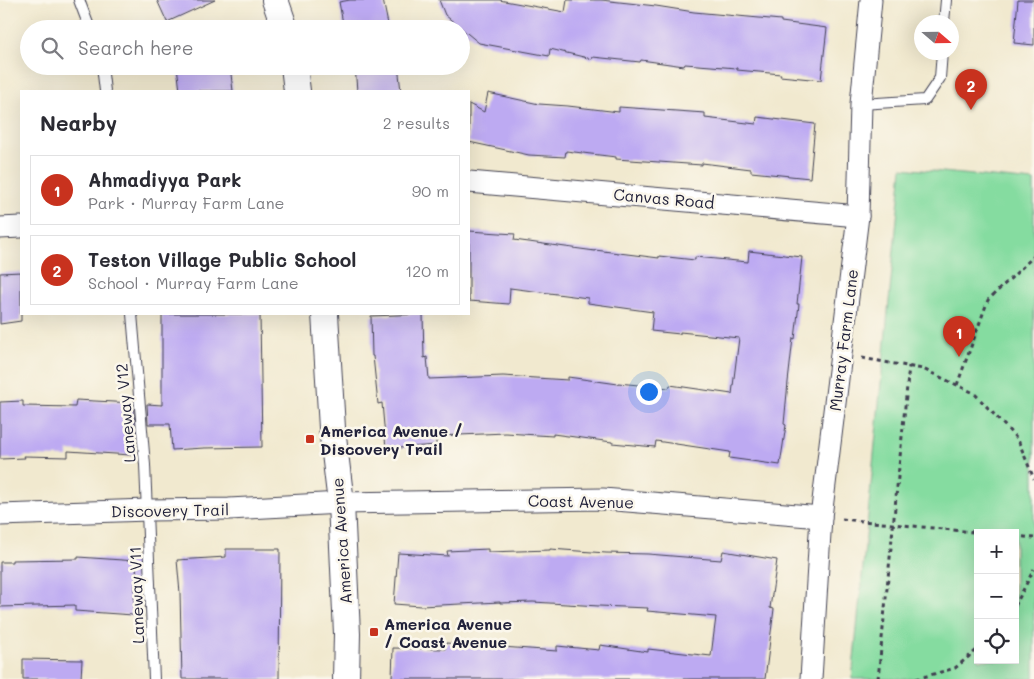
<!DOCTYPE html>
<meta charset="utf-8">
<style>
body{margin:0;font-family:Mali,sans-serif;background:#f7f7f7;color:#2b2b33}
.controls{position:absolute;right:15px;bottom:15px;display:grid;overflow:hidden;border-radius:0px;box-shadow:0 5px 20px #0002}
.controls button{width:45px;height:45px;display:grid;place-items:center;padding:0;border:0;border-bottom:1px solid #e1e1e2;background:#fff;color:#2b2b33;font:25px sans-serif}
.compass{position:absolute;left:914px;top:15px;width:45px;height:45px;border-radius:50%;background:#fff;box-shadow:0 5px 20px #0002;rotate:110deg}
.you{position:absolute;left:648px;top:391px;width:18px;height:18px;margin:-12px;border:4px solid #fff;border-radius:50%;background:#1a73e8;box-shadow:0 0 0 8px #1a73e833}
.badge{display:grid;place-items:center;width:32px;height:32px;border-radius:50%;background:#c8321e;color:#fff;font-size:16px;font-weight:700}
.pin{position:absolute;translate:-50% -41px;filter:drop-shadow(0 1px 2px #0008)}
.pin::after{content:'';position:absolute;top:26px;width:18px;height:15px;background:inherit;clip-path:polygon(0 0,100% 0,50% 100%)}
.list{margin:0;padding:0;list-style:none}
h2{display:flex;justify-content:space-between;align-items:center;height:65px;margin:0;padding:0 20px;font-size:21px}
h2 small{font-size:16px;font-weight:400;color:#7c7c81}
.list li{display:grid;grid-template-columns:32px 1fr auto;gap:15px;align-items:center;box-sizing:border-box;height:70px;margin:0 10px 10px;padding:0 10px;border:1px solid #e1e1e2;border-radius:0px}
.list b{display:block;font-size:19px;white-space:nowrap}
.list p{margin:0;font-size:16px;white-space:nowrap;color:#7c7c81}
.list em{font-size:16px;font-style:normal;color:#7c7c81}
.icon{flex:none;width:28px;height:28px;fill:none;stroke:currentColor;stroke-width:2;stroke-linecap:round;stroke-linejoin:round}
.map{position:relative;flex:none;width:1034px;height:679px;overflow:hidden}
.search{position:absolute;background:#fff;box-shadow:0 5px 20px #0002;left:20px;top:20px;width:450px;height:55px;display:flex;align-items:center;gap:12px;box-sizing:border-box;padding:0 18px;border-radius:28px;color:#7c7c81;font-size:19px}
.panel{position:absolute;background:#fff;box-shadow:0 5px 20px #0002;left:20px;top:90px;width:450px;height:225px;border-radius:0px}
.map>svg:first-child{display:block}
.green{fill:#85dca0;stroke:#547f6e;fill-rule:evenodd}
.building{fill:#bdaaf2}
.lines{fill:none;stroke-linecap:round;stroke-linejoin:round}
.service-casing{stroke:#414051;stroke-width:12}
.minor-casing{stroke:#414051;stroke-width:23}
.tertiary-casing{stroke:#414051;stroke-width:28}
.path{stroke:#414051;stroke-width:3;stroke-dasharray:4 4;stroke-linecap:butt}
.service{stroke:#fff;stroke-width:10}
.minor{stroke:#fff;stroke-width:21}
.tertiary{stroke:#fff;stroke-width:26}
.poi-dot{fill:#c8321e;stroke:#fbf7ec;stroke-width:2}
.labels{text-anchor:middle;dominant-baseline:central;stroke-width:5;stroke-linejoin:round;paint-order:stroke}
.street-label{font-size:16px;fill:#22223b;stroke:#fbf7ec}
.poi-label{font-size:16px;font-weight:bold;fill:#22223b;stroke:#fbf7ec;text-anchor:start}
</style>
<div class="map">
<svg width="1034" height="679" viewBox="0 0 1034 679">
<rect width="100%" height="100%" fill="#fbf7ec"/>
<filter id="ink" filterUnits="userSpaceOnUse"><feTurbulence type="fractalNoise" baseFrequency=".02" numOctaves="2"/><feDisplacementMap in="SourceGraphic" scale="10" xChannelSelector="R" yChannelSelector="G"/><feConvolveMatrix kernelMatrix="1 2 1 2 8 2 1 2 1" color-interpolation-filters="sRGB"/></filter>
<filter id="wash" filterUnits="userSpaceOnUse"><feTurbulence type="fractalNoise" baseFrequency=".0096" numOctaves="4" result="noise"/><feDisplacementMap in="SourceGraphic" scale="20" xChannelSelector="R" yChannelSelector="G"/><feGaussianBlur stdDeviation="1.12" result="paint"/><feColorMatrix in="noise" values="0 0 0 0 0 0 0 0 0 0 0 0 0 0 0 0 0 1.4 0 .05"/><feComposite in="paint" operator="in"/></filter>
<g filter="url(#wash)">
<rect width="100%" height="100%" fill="#f1e9cf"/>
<path class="green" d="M902,168L1034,181V679H852ZM978,533H1015V660H978Z"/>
<g id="blocks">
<g class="building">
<path d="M157,0H215L167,22Z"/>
<path d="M350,0H383L389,29H344L339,2Z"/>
<path d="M439,0H499L565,12L567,0H601L656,6L694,12L781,20V22L827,28L821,80L780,76L781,74L737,70V68L685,64L684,66L641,60L640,62L593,57L592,59L550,49L549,56L479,43L445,15Z"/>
<path d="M1018,0H1034V45L1014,43Z"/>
<path d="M177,66H230L233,91H180Z"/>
<path d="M355,66H398L401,91H357Z"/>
<path d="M488,93L539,104L568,106L619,112V107L705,113V118L756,124L757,117L815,124L810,178L751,172V169L702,163V165L616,159V157L566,151L565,157L529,155L469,142V104L484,112Z"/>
<path d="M469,231L515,234L514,240L595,251V250L659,258V256L695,260V257L748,262L749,251L802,257L797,304H799L795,339L793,338L788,382L784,424L786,425L780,465L729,458L730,452L656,441L655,447L612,443V442L553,434V436L506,433L436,436V445L386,449L382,403L378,404L373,356H372L371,316L423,314L424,358L427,357L429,379L503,376L568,380V377L618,384V383L669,388L670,385L732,394L739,338L680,332V334L651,331L653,312L588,303V298L510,288L509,304L469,301Z"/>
<path d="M21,272V321L0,324V273Z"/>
<path d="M162,314H260L262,447L204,448L172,450L170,424H148L147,404L162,405Z"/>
<path d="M76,400L133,403L135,424H133L131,455L68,451V457L24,456L25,458L0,459V402L23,401V406L75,407Z"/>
<path d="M226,549H280L279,679H182L180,593L177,560L226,557Z"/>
<path d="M488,549V552L550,550V549L606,553L648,554L721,560L723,551L777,560L770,608L774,609L765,679H392L393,648L445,649L446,643L557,651V646L599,650L600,645L648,652V649L711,656L716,617L647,611L648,608L599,606L533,602L500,603V602L421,606L394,604L398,553L448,556L447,551Z"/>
<path d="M78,557L137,561L133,615L75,611V605L0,607V562H12V560L78,559Z"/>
<path d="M23,659L82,660L81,679H23Z"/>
</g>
</g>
</g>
<g filter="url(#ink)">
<use href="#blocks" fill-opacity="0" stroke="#414051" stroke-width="1"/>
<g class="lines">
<defs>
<g id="service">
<path d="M79,0L90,29"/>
<path d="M944,22L946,0"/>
<path d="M102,66L105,91"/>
<path d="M861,104L925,100L940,78L942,52"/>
<path d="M132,314L145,465L154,679"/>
</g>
<g id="minor">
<path d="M469,182L858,216"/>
<path d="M0,228L21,227"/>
<path d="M0,515L148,510L229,509L341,503L603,499L821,517"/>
<path d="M811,679L821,517L858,216L861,104L871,0"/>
</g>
<g id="tertiary">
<path d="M275,0L285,29"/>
<path d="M294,66L297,91"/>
<path d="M325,314L332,428L341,503L347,634L346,679"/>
</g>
</defs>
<use href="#service" class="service-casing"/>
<use href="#minor" class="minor-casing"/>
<use href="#tertiary" class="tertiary-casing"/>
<g class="path">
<path d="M862,358L923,369L974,393L1018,440L1034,479"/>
<path d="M957,385L988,300L1034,256"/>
<path d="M842,519L983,533"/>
<path d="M1015,536L1034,538"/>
<path d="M1015,606L1034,569"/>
<path d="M878,679L909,366"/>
<path d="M916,679L955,668L978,649"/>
</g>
<use href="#service" class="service"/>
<use href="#minor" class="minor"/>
<use href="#tertiary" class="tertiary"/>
</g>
</g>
<g class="poi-dot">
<rect x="305" y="434" width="10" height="10" rx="2.5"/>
<rect x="369" y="627" width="10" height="10" rx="2.5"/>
</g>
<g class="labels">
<g class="street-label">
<text transform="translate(664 198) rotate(5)">Canvas Road</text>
<text transform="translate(843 340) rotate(-83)">Murray Farm Lane</text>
<text transform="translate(125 413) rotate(-95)">Laneway V12</text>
<text transform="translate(581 501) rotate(1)">Coast Avenue</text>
<text transform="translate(170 510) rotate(-1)">Discovery Trail</text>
<text transform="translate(341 541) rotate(-94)">America Avenue</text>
<text transform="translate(136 595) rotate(-92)">Laneway V11</text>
</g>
<g class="poi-label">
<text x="320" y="430">America Avenue /<tspan x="320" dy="18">Discovery Trail</tspan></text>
<text x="384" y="623">America Avenue<tspan x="384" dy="18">/ Coast Avenue</tspan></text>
</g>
</g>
</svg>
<div class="controls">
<button>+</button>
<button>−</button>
<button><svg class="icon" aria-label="locate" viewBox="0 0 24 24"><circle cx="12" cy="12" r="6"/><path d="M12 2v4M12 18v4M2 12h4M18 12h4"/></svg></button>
</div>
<svg class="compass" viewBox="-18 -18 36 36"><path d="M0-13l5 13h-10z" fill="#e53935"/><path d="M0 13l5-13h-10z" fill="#7c7c81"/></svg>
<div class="you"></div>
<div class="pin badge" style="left:959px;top:357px">1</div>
<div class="pin badge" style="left:971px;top:110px">2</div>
<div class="search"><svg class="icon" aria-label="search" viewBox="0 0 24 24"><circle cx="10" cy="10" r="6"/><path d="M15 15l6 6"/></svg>Search here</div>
<section class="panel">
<h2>Nearby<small>2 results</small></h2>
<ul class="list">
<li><span class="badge">1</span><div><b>Ahmadiyya Park</b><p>Park · Murray Farm Lane</p></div><em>90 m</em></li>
<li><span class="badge">2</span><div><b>Teston Village Public School</b><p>School · Murray Farm Lane</p></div><em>120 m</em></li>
</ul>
</section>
</div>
